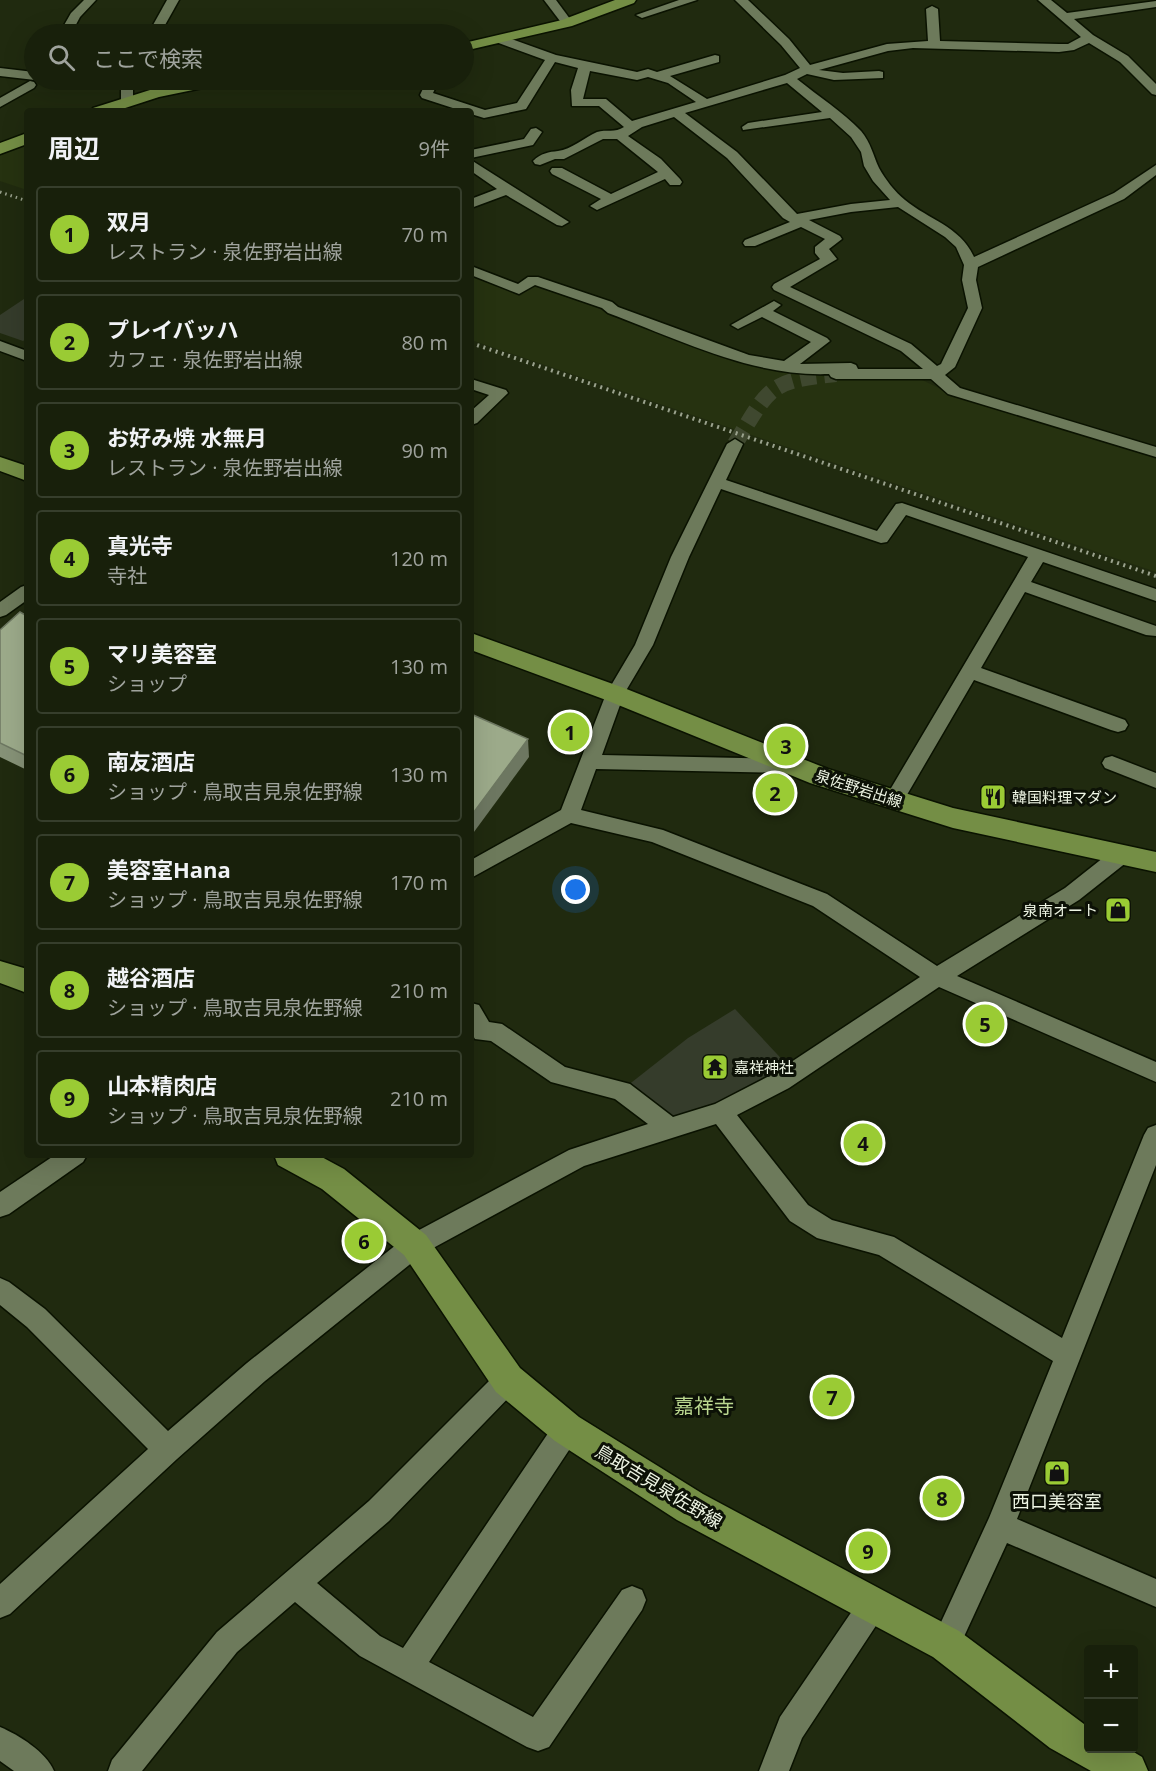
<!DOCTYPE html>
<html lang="ja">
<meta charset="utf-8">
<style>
body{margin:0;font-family:"Open Sans","Noto Sans JP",sans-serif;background:#212814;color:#f1f3f6}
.controls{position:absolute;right:18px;bottom:18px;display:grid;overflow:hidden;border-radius:6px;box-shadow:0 6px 24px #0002}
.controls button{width:54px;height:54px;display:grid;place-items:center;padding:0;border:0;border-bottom:2px solid #363e2c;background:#18200b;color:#f1f3f6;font:30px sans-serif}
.you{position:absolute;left:576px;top:890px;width:21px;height:21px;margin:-15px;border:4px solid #fff;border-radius:50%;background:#1a73e8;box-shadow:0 0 0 9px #1a73e833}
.badge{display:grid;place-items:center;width:39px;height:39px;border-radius:50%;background:#9acb34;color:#111;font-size:20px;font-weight:700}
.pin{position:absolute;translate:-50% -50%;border:3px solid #fff;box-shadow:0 2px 6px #0006}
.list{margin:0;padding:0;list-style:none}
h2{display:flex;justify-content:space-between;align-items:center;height:78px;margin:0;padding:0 24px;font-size:26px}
h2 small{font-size:20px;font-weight:400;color:#9fa39d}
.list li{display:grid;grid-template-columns:39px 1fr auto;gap:18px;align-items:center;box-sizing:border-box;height:96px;margin:0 12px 12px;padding:0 12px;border:2px solid #363e2c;border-radius:6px}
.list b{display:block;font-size:22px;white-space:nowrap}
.list p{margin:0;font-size:20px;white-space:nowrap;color:#9fa39d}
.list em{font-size:20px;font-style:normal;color:#9fa39d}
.icon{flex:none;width:33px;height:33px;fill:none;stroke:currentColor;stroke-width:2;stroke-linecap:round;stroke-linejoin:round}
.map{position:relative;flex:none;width:1156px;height:1771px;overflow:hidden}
.search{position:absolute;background:#18200b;box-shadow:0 6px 24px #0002;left:24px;top:24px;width:450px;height:66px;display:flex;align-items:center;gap:15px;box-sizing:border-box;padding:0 21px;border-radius:33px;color:#9fa39d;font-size:22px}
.panel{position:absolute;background:#18200b;box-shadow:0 6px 24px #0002;left:24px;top:108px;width:450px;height:1050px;border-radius:6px}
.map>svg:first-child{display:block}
.built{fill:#263210}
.green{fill:#353c2b}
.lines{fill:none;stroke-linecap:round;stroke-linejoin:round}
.minor-tunnel{stroke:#3f482f;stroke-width:16;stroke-dasharray:16 8;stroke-linecap:butt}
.minor-casing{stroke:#0a1200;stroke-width:3}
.major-casing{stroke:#0a1200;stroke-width:3}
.minor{fill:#6d7a5b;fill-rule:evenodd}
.major{fill:#748e45;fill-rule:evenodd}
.rail-far1{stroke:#9aa28d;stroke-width:3;stroke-dasharray:1.5 4;stroke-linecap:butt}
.rail{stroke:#9aa28d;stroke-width:4;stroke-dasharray:2 4.5;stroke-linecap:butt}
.wall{fill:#869277}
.shaded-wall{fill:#6d7761}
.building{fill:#9caa8a;stroke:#6d7761;stroke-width:1.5}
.labels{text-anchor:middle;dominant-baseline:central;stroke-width:6;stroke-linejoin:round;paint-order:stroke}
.street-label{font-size:15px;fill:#eef5e4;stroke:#0c1106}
.poi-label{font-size:15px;fill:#eef5e4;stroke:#0c1106;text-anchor:start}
.near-street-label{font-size:18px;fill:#eef5e4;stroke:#0c1106}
.near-poi-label{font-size:18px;fill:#eef5e4;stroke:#0c1106}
.near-neighbourhood-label{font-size:20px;fill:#bad78f;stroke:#0c1106}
</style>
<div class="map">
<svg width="1156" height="1771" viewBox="0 0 1156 1771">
<rect width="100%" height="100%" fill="#202a0f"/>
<g class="built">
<path d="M27,142V190L0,181V153Z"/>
<path d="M471,274L520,296L536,284L745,361L832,378L914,376L951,394L1156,457V572L471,340Z"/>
</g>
<g class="green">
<path d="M24,299L27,300V338L23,341L0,333V315Z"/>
<path d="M735,1009L790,1068L761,1086L670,1123L627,1086L688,1038Z"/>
</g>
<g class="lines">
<path class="minor-tunnel" d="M735,444C770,387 768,381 836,374"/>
<defs>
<g id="minor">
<path d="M84,0H96L80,17L71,34H59L71,13Z"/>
<path d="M167,0H179L160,34H148Z"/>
<path d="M544,0H556L573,23L571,25H563Z"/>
<path d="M679,0H697L642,18L636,15Z"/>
<path d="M735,0H748L789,39L810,65L887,44L928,41L926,9L932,6L938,9L940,41L1059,44H1068L1081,37L1038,0H1051L1067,13L1156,1V7L1074,19L1093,35L1128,56L1156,84V95L1152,94L1120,62L1089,43L1074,50L1059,52L913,48L888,51L819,70L843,73L879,71L883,72V78L834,80L807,74L797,79C818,96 843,112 861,131C871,143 873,155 879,168C885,179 895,192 905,200C929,220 960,226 974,257L1114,193L1156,165V175L1124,199L978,267L976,280L982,308L955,367L945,375L960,388L1156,447V457L948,394L931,379H836L831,377L829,374C752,377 678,339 608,313L602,308L535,285L519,294L471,275V266L518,284L528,277H538L612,302L618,307L749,355L784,361L811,342L762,317L738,329L731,325L774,301L781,305L773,311L827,338L830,341L800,364L851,363L856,365L858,369H923L901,351L774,290L772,287L774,284L820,259L815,253V247L825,239L801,227L755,246H745L743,243L745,240L790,222L783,218L727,158L674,117L642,127L628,136L661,159L680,179L682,182L680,185H670L665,179L597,210L590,206L601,199L552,174L550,171L552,168H562L611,194L658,172L617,139H603L564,159H555L540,165L535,164L533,161C541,153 549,152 558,151C571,150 585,137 597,132C606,129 615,133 624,127L599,106H572L571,90L578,68L555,62L526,109L484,118L471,114V111H462L422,98L420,95L427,80H439L433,93L485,110L517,103L545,60L496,42L494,39L500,35L556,55L637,72L648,69L657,72L715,55L719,56V62L670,76L707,99L785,75L800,68L781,45ZM590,71L637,80L648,77L668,83L696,102L632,121L606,99H583ZM787,83L822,112L748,123L742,127L743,130L830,118L851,137L861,152L864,166L873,181L890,200L851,204L797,214L737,152L685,113ZM898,207L945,237L956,247L964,265L962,280L968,308L941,364L937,366L911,344L790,287L837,259L829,249L842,239L840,236L809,220L851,212Z"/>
<path d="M0,68L34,72L35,80L0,76Z"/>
<path d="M125,80H137L133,89V102L127,106L121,102V89Z"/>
<path d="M30,81L34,82L36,85L34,88L0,107V98Z"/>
<path d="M536,128L542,132L533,145L471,158V150L524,139L531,129Z"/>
<path d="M471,160L569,222L562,226L557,225L506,195L471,208V199L497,189L471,171Z"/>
<path d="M0,341L27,351V361L0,351Z"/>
<path d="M471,379L506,390L508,393L477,423L471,425V411L489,395L471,389Z"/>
<path d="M735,439L743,444L726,480L877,531L896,504L902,503L1156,589V601L1043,562L1031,582L1156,626V636L1146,635L1025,592L981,668L1125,720L1128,725L1125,730L1118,732L1111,730L974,680L901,805L894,807L887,805L884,800L1028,557L906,515L887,542L881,543L721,489L689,557L653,645L624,694L602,755L794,759L801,761L804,766L801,771L794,773L596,769L581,810L663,830L827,894L937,966L1065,888L1113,850L1120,848L1127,850L1130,856L1127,862L1079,900L957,976L1156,1062V1082L939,987L789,1088L737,1115L808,1205L832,1220L894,1237L1062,1338L1144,1135L1148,1128L1156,1125V1165L1017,1519L1156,1579V1607L1007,1543L956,1654L946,1659L936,1654L931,1644L989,1518L1053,1361L879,1255L817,1238L790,1221L716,1124L584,1166L424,1253L265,1381L177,1459L10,1614L0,1618V1584L148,1449L27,1327L0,1305V1278L9,1282L45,1309L168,1431L247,1363L406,1237L569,1150L648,1124L615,1099L551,1082L491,1041L475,1039L471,1032V1003L479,1005L489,1022L502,1024L565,1067L630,1084L673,1117L715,1104L773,1074L920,977L813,906L652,842L571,823L471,878V860L561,810L606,694L635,645L671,557L727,444Z"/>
<path d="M27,585V600L6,615L0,617V602L21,587Z"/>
<path d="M1112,756L1156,773V788L1105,768L1102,763L1105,758Z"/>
<path d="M55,1155H87L83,1162L9,1214L0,1217V1192Z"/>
<path d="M508,1367L517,1371L521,1380L517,1389L389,1521L317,1583L380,1636L403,1648L557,1420L567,1416L577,1420L580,1429L577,1438L429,1662L533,1717L622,1590L632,1586L642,1590L646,1600L642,1610L549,1747L538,1751L527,1747L360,1656L295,1602L237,1652L142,1771H108L112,1760L217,1632L369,1501L499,1371Z"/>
<path d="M873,1591L883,1595L887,1605L883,1615L802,1738L789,1771H759L780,1717L863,1595Z"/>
<path d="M0,1727C19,1735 46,1752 54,1771H14L0,1761Z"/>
</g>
<g id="major">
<path d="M615,0H636L634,3L572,26L464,51V43L562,20Z"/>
<path d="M200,80H229L227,83L159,97L116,111H91L93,108L150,90Z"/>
<path d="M27,133V144L0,154V143Z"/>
<path d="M0,457L27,466V481L0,471Z"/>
<path d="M471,633L624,688L828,769L953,808L1156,852V872L953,828L810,783L606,700L471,650Z"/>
<path d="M0,961L27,969V993L0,983Z"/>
<path d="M274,1155H318L344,1169L426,1235L520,1368L579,1417L703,1494L959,1631L1088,1727V1748H1127L1142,1757L1148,1771H1091L1050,1748L933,1657L677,1520L555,1441L496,1392L404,1255L322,1189L278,1165Z"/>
</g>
</defs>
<use href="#minor" class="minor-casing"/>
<use href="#major" class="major-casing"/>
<use href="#minor" class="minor"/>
<use href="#major" class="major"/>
<path class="rail-far1" d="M0,192L27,201"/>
<path class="rail" d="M471,343L1156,576"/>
</g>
<path class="wall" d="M27,616V770L0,757V630Z"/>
<path class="shaded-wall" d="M528,739L529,757L471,836V816Z"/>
<g class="building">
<path d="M20,612L27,616V756L0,743V630Z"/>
<path d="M471,714L528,739L471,816Z"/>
</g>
<defs>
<symbol id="restaurant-square" viewBox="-11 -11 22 22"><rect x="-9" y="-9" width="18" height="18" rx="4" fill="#9acb34" stroke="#0c1106"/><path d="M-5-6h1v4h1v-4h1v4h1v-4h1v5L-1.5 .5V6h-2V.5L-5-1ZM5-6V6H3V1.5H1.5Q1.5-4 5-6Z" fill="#111"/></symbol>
<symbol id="shop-square" viewBox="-11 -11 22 22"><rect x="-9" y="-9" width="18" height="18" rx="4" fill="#9acb34" stroke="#0c1106"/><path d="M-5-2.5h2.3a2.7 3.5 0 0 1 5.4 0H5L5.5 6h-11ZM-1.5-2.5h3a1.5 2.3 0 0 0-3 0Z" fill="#111"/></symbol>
<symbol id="temple-square" viewBox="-11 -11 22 22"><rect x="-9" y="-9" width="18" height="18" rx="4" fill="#9acb34" stroke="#0c1106"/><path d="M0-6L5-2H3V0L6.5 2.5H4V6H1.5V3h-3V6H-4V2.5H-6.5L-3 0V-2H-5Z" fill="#111"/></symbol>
</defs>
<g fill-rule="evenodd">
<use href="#restaurant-square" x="978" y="782" width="30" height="30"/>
<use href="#shop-square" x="1103" y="895" width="30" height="30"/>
<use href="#temple-square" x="700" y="1052" width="30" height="30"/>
<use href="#shop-square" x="1042" y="1458" width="30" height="30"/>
</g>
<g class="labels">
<g class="street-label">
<text transform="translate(859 788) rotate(18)">泉佐野岩出線</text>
</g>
<g class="poi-label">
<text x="1012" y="797">韓国料理マダン</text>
<text x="1098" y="910" text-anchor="end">泉南オート</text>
<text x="734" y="1067">嘉祥神社</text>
</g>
<g class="near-street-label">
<text transform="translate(659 1486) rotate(31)">鳥取吉見泉佐野線</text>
</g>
<g class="near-poi-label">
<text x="1057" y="1501">西口美容室</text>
</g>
<g class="near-neighbourhood-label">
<text x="704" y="1405">嘉祥寺</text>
</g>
</g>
</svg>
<div class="controls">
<button>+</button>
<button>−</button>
</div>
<div class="you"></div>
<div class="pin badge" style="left:570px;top:732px">1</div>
<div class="pin badge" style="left:775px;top:793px">2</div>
<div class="pin badge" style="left:786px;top:746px">3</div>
<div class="pin badge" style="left:863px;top:1143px">4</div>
<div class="pin badge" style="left:985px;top:1024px">5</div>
<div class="pin badge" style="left:364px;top:1241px">6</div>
<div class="pin badge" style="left:832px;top:1397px">7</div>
<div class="pin badge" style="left:942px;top:1498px">8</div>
<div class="pin badge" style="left:868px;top:1551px">9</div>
<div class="search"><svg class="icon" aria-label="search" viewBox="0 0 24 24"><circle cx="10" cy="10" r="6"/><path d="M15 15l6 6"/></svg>ここで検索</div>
<section class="panel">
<h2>周辺<small>9件</small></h2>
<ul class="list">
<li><span class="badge">1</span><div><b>双月</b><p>レストラン · 泉佐野岩出線</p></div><em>70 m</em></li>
<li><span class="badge">2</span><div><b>プレイバッハ</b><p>カフェ · 泉佐野岩出線</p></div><em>80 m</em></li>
<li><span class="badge">3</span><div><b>お好み焼 水無月</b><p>レストラン · 泉佐野岩出線</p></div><em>90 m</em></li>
<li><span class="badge">4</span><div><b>真光寺</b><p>寺社</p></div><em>120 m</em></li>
<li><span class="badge">5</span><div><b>マリ美容室</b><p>ショップ</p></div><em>130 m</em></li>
<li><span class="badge">6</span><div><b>南友酒店</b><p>ショップ · 鳥取吉見泉佐野線</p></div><em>130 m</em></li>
<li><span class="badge">7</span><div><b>美容室Hana</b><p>ショップ · 鳥取吉見泉佐野線</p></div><em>170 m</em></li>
<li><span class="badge">8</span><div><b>越谷酒店</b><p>ショップ · 鳥取吉見泉佐野線</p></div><em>210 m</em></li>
<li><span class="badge">9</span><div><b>山本精肉店</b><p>ショップ · 鳥取吉見泉佐野線</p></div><em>210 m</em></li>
</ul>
</section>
</div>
